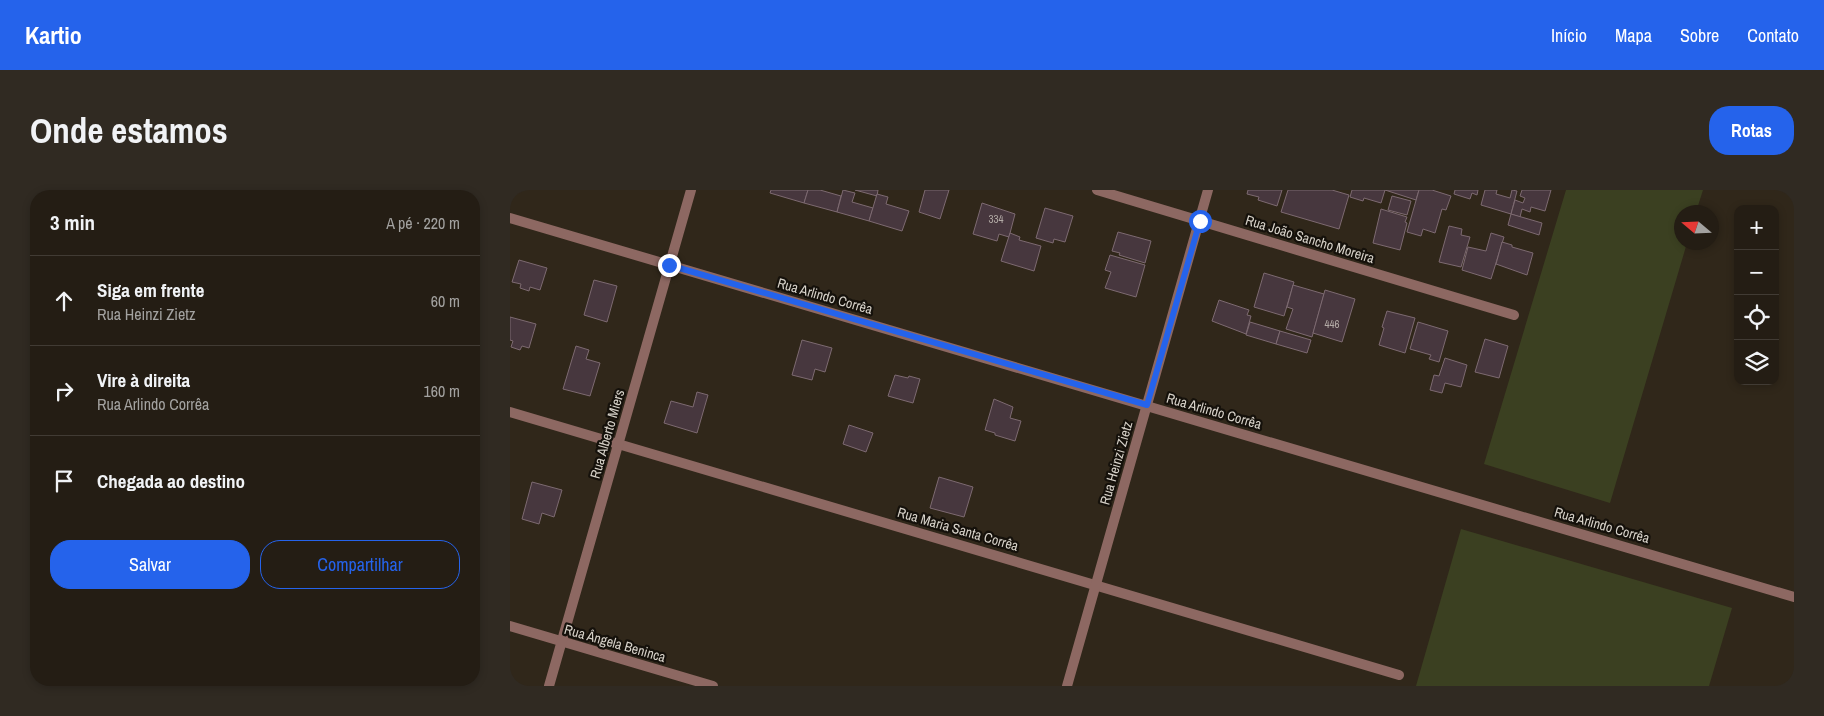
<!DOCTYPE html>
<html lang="pt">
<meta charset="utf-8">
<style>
body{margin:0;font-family:"Archivo Narrow",sans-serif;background:#302a22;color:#f1f3f6}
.controls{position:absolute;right:15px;top:15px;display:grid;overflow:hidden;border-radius:10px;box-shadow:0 2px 8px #0003}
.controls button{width:45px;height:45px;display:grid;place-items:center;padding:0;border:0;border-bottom:1px solid #413b34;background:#241d14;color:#f1f3f6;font:25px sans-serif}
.compass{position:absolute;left:1164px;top:15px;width:45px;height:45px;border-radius:50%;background:#241d14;box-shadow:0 2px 8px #0003;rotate:289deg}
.stop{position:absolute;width:15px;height:15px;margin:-11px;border:4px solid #2563eb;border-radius:50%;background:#fff}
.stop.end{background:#2563eb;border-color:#fff;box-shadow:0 1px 5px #0008}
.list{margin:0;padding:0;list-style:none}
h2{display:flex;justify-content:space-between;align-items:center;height:65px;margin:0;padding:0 20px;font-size:21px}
h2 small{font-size:16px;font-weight:400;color:#a3a2a0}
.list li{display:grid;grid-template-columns:32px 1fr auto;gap:15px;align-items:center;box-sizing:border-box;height:90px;padding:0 20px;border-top:1px solid #413b34}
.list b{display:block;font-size:19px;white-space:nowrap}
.list p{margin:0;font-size:16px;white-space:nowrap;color:#a3a2a0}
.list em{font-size:16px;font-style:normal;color:#a3a2a0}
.actions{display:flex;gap:10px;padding:15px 20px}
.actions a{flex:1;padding:11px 0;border:1px solid #2563eb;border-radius:20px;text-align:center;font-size:18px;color:#2563eb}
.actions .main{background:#2563eb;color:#fff}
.icon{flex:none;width:28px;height:28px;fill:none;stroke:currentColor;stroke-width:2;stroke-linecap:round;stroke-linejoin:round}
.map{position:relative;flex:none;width:1284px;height:496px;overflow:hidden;border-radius:20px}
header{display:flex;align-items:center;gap:30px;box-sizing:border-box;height:70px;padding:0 25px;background:#2563eb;color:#fff}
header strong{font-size:24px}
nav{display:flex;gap:28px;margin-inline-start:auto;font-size:18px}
.intro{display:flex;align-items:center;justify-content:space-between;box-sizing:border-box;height:120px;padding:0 30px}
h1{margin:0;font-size:35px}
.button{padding:12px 22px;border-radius:20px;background:#2563eb;color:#fff;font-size:18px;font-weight:700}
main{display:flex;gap:30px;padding:0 30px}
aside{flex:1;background:#241d14;border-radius:20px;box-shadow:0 2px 8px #0003}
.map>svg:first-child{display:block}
.green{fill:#3b4021}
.building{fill:#47373e;stroke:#7d6a71}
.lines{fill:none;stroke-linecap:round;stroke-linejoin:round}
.street{stroke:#8d6862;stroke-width:10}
.route{stroke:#2563eb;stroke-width:6}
.labels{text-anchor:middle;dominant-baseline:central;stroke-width:4.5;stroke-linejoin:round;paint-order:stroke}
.number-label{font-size:11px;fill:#b3aba6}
.street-label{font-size:14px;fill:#d7d2c9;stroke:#15110b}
</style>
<header>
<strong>Kartio</strong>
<nav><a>Início</a><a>Mapa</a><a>Sobre</a><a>Contato</a></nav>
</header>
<div class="intro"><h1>Onde estamos</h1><a class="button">Rotas</a></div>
<main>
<aside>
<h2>3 min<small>A pé · 220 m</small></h2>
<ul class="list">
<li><svg class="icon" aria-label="ahead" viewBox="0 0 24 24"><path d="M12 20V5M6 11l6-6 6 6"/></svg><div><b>Siga em frente</b><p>Rua Heinzi Zietz</p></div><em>60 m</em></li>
<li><svg class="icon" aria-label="right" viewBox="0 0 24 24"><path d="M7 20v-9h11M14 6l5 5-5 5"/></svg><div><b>Vire à direita</b><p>Rua Arlindo Corrêa</p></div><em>160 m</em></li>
<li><svg class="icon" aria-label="arrive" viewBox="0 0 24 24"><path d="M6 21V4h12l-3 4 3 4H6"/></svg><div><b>Chegada ao destino</b></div></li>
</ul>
<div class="actions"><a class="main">Salvar</a><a>Compartilhar</a></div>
</aside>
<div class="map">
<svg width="1284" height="496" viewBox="0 0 1284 496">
<rect width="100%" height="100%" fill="#30271a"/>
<g class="green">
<path d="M1056,0H1193L1186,22H1172V52L1177,53L1100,313L974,274Z"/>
<path d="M951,339L1222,418L1199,496H906Z"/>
</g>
<g class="building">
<path d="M261,0H298L294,13L260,3Z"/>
<path d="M298,0H310L331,6L327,22L294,13Z"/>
<path d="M333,0L345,3L342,12L363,18L359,31L327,22Z"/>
<path d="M345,0H368L367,6Z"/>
<path d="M415,0H439L430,29L409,22Z"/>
<path d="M738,0H772L767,16L748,10L749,7L737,4Z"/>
<path d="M778,0H822L839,5L829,39L771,22Z"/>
<path d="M842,0H875L871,13L854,8L853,11L840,7Z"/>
<path d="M875,0H909L906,10Z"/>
<path d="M909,0H922L941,6L936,20L932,19L925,43L913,39L911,46L897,42Z"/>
<path d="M945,0H968L967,5L962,3L960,9L944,4Z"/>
<path d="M975,0H987L986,4L1000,8L1002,0L1007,1L1001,24L971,15Z"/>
<path d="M1012,0H1041L1035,21L1021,17L1020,22L1012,19L1010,27L1001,24L1005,10L1013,13L1015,8L1010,6Z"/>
<path d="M367,4L378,7L376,14L399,21L392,41L359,31Z"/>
<path d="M882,6L901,11L897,25L878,20Z"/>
<path d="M472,13L505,24L499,47L489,44L487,51L463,44Z"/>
<path d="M535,18L563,26L555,52L544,49L543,53L526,48Z"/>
<path d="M871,19L897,27L895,32L897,33L890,60L863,53Z"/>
<path d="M1001,24L1032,33L1029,45L998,35Z"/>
<path d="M939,36L952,39L951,45L960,47L951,77L929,72Z"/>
<path d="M608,42L641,51L635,73L609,65L610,63L602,61Z"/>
<path d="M500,43L510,47L509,50L531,56L524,81L491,71Z"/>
<path d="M981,43L994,47L981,89L952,80L958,57L976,61Z"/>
<path d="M992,52L1002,55V57L1023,63L1017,85L986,74Z"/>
<path d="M600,65L635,75L626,107L595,98L601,82L595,80Z"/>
<path d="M9,70L37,78L30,100L20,97L19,101L10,98L11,94L2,92Z"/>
<path d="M754,83L784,92L774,126L744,117Z"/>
<path d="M84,90L107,96L97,132L74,125Z"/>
<path d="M783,95L814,104L802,147L776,139L783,119L777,117Z"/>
<path d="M815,100L845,109L832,152L803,143Z"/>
<path d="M709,110L739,120L737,125L741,126L736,144L702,131Z"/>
<path d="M877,121L905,128L895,163L869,155L874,138L872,137Z"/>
<path d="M0,127L26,134L19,158L12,156L10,160L1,157L3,151L0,150Z"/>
<path d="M740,132L770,141L766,154L736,145Z"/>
<path d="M908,132L938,141L929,172L919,169L921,165L900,159Z"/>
<path d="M770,141L801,150L797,163L766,154Z"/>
<path d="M975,149L998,156L989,188L965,182Z"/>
<path d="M292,150L322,158L315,182L305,179L302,190L282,185Z"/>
<path d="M66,156L79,160L76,169L90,173L80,206L53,199Z"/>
<path d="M935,168L957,175L951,197L935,193L932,203L920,200L924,185L929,186Z"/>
<path d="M385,185L398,188L399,186L410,189L403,213L378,206Z"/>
<path d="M187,202L198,205L187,243L154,233L161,211L183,217Z"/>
<path d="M484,209L503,217L500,228L511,231L505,251L485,245V243L475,240Z"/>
<path d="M339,235L363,243L356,262L333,254Z"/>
<path d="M429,287L463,297L454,327L420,318Z"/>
<path d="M22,292L52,300L44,327L32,323L29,334L12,329Z"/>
</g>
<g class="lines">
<g class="street">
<path d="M587,0L1004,125"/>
<path d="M0,28L1284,407"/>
<path d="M0,222L889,485"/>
<path d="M0,436L203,496"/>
<path d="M39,496L181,0"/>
<path d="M557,496L698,0"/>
</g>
</g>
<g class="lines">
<path class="route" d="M159,75L637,215L690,31"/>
</g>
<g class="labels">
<g class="number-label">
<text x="486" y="29">334</text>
<text x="822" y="134">446</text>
</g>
<g class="street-label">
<text transform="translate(800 49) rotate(17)">Rua João Sancho Moreira</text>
<text transform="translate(315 106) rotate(16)">Rua Arlindo Corrêa</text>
<text transform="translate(704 221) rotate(16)">Rua Arlindo Corrêa</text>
<text transform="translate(97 244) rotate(-74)">Rua Alberto Miers</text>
<text transform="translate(606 273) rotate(-74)">Rua Heinzi Zietz</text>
<text transform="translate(1092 335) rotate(16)">Rua Arlindo Corrêa</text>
<text transform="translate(448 339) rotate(16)">Rua Maria Santa Corrêa</text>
<text transform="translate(105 453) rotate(16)">Rua Ângela Beninca</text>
</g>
</g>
</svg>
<div class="controls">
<button>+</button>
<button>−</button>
<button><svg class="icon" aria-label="locate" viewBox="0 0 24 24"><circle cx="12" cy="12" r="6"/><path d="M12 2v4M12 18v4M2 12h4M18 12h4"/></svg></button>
<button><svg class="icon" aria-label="layers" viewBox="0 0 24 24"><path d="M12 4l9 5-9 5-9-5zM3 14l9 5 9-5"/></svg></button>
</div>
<svg class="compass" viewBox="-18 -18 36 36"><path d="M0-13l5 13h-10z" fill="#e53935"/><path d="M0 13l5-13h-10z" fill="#a3a2a0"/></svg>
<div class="stop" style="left:690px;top:31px"></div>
<div class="stop end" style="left:159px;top:75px"></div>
</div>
</main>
